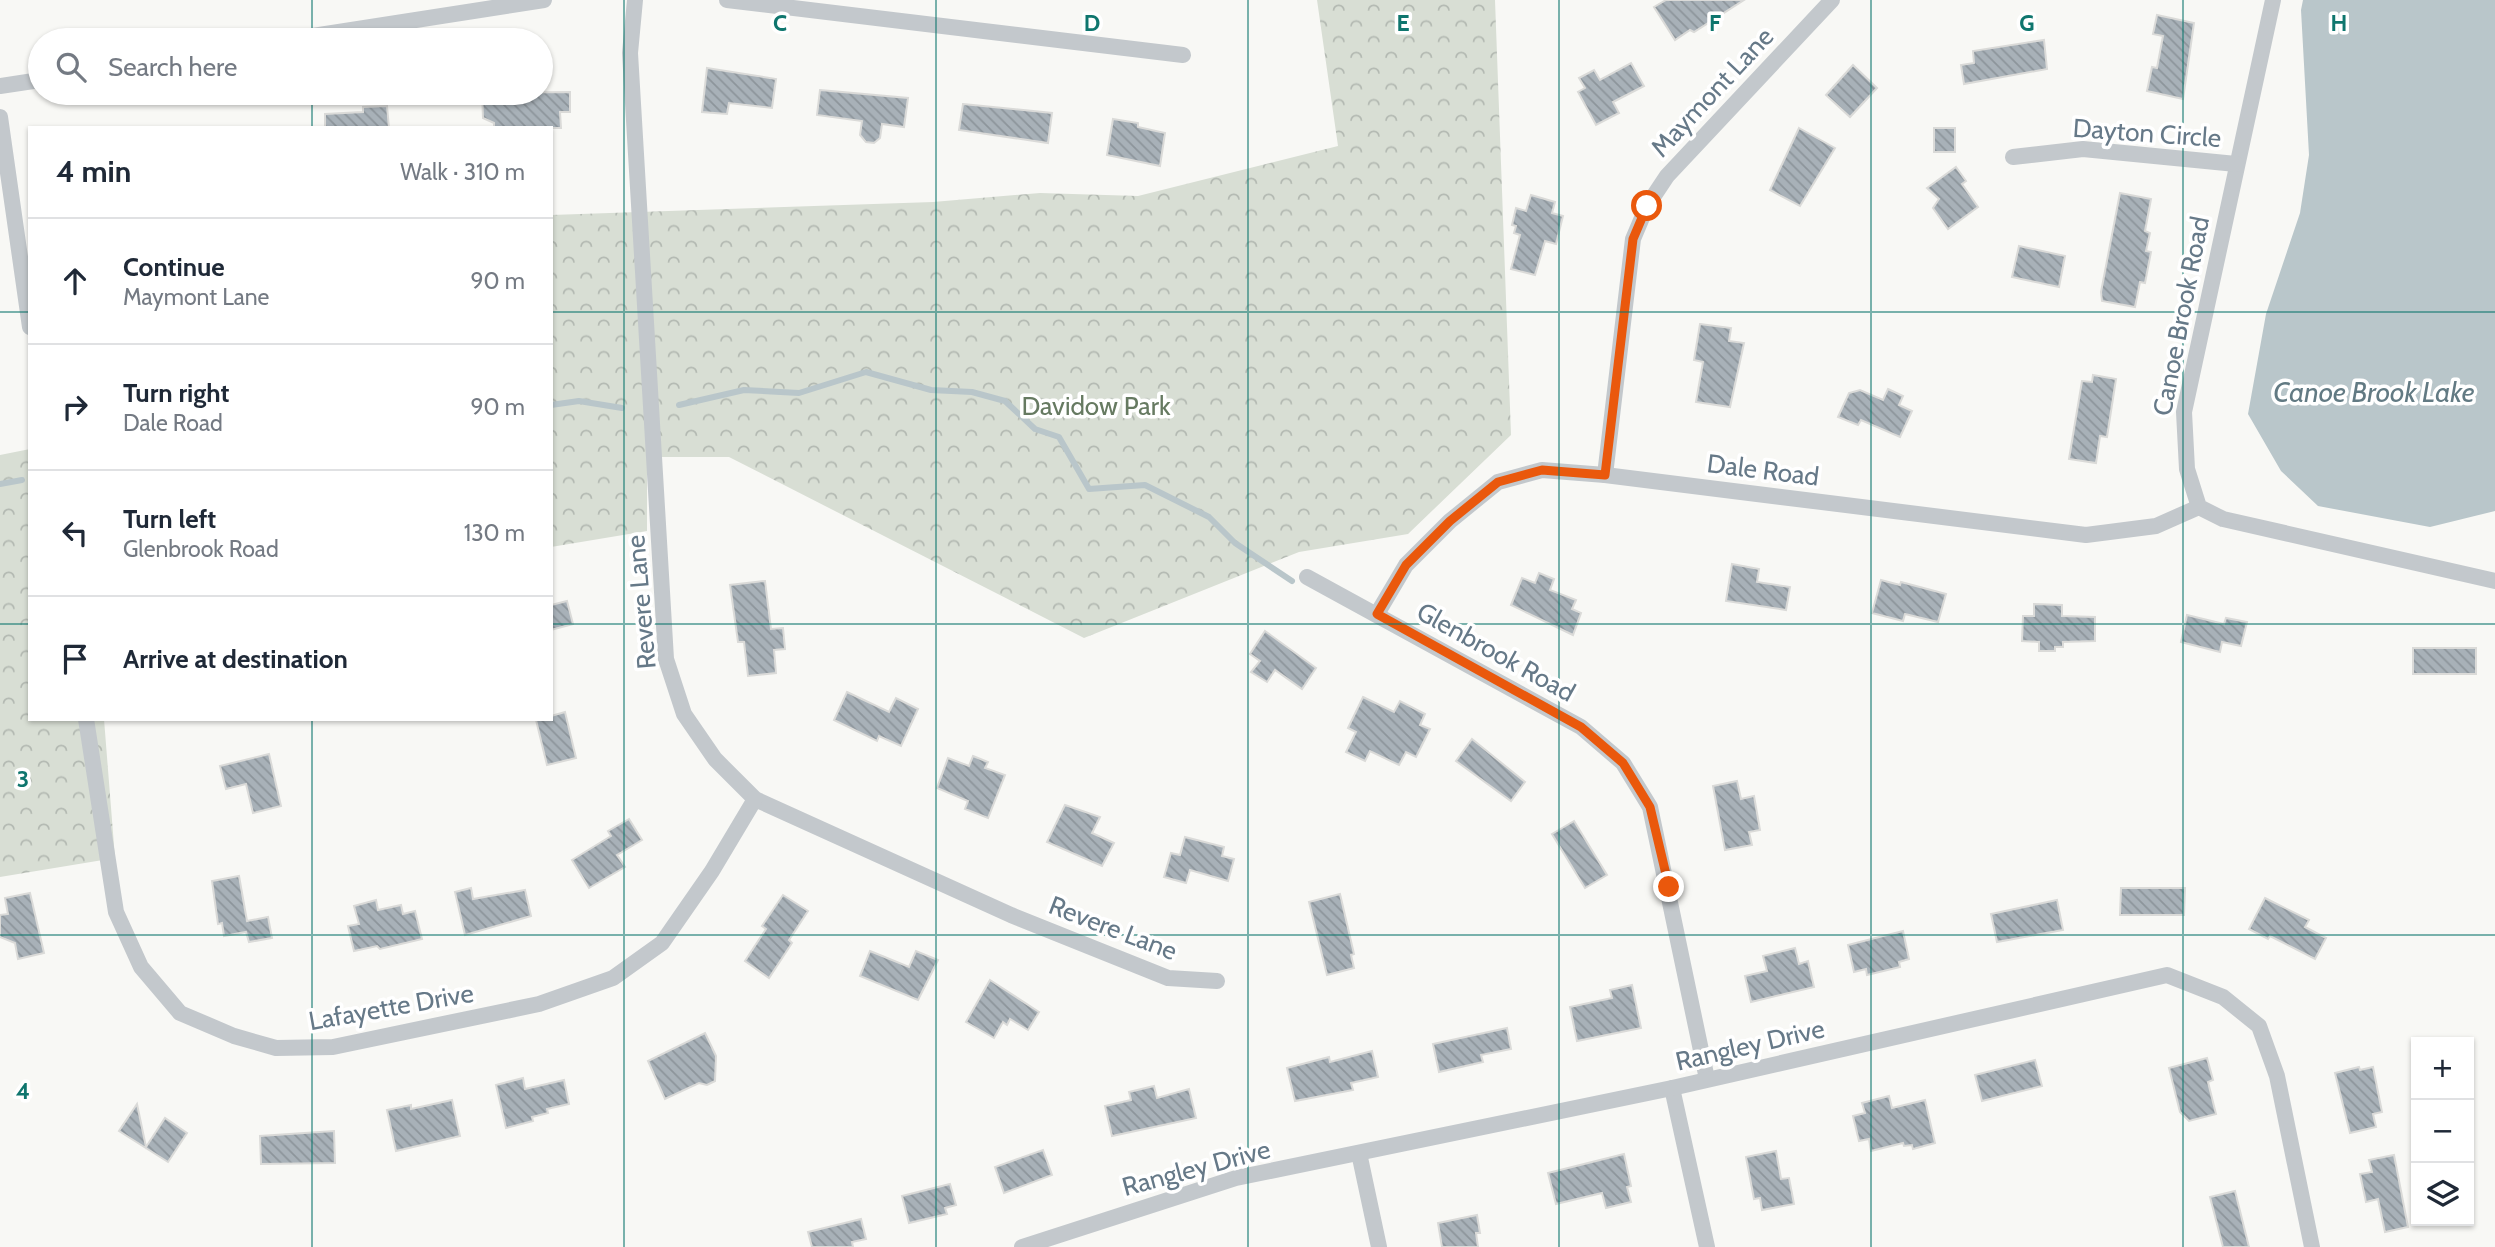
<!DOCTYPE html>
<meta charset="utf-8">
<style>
body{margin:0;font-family:Cabin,sans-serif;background:#f6f6f7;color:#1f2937}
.controls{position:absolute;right:21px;bottom:21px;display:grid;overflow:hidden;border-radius:0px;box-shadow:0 2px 5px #0004}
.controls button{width:63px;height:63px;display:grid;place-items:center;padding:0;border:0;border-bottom:2px solid #e0e1e3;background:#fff;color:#1f2937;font:35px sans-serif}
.stop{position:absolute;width:21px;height:21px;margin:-16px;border:5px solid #ea580c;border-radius:50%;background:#fff}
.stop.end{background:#ea580c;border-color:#fff;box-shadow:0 2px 7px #0008}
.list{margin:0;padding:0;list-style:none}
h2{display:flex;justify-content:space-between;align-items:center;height:91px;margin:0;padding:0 28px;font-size:30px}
h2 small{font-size:23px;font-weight:400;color:#747a83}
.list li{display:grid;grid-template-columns:46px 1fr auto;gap:21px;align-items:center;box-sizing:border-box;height:126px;padding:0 28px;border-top:2px solid #e0e1e3}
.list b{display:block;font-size:26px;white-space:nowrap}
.list p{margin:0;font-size:23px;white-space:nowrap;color:#747a83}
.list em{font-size:23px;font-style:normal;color:#747a83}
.icon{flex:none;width:38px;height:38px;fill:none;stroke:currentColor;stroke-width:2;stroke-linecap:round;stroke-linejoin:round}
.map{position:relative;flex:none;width:2495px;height:1247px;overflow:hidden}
.search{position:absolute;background:#fff;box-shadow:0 2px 5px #0004;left:28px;top:28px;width:525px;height:77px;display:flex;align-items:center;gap:18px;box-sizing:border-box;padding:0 24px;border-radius:38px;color:#747a83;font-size:26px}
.panel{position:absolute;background:#fff;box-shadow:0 2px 5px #0004;left:28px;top:126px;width:525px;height:595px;border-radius:0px}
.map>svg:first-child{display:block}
.forest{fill:url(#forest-crowns)}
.water{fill:#b9c6ca}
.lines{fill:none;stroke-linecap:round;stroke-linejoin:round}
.stream{stroke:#b9c6ca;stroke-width:6}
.building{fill:url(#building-back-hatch);stroke:#dadad8;stroke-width:2}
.minor{stroke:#c3c8cc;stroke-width:16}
.route{stroke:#ea580c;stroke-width:9}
.grid{fill:none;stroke:#0f766e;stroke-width:2;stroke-opacity:0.55}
.labels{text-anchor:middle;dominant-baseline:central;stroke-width:7;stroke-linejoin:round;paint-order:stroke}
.street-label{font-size:26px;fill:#667988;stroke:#fff}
.park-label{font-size:26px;fill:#667a61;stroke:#fff}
.water-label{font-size:28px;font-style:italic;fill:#627a83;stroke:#fff}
.grid-label{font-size:23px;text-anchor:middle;font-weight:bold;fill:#0f766e;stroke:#fff;stroke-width:7;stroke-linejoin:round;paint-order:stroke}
</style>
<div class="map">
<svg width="2495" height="1247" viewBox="0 0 2495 1247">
<defs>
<pattern id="forest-crowns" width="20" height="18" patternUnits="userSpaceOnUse" patternTransform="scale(1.75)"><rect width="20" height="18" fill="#d8ded4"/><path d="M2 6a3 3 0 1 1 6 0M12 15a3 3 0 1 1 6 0" fill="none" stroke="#b3b9b2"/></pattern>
<pattern id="building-back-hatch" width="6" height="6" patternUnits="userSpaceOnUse" patternTransform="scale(1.75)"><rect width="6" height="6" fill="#a8b1b8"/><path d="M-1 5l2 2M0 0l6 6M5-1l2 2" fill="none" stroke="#8d959b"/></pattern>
</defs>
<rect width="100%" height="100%" fill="#f8f8f5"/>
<g class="forest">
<path d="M1317,0H1495L1511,435L1408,534L1299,552L1084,638L729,457H647V531L551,547V215L933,202L1040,193L1138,196L1338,146Z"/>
<path d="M30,449V719H104L115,858L0,877V455Z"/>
</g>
<path class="water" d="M2303,0H2495V511L2430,527L2318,506L2281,471L2248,414L2266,314L2300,213L2309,155L2301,10Z"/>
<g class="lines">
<g class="stream">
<path d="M551,405L579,401L622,408"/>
<path d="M679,405L744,390L799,393L866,372L931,390L972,392L1005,401L1035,429L1059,437L1089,489L1145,485L1209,517L1235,543L1292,581"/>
<path d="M0,484L22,480"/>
</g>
</g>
<g class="building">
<path d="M1666,0H1744L1694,32L1690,30L1675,40L1654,7Z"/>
<path d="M2157,15L2194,23L2183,99L2147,91L2152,67L2157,68L2163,36L2153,34Z"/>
<path d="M2044,40L2047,69L1964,84L1961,65L1974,63L1973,51Z"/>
<path d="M1631,63L1644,86L1613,102L1619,113L1596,125L1578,92L1585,88L1579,78L1594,70L1600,80Z"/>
<path d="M1853,65L1877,88L1850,117L1826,95Z"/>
<path d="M707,68L776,79L772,108L729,103L727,114L702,112Z"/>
<path d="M820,90L908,98L904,127L882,124L880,138L874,143L866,142L860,135L862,121L817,115Z"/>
<path d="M570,92V112H560L561,128H494V123L483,118L482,93Z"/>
<path d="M963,104L1052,113L1048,143L959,130Z"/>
<path d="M387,106L389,128H325V114L363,112V107Z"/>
<path d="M1113,119L1138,123V127L1165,133L1160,166L1107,155Z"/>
<path d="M1799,128L1835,148L1800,206L1770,190Z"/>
<rect x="1934" y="128" width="21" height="24"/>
<path d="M1956,167L1966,181L1962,184L1978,207L1948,229L1933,208L1939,199L1927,188Z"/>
<path d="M2120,193L2151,199L2145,231L2150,233L2146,251L2151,252L2145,283L2140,282L2135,307L2102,301L2101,292Z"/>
<path d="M1531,195L1555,202L1552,213L1563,216L1556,244L1545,241L1535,275L1511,269L1520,235L1514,233L1516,226L1512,225L1516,208L1526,211Z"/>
<path d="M2019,246L2065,256L2059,287L2012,277Z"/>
<path d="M1700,324L1731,328L1729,341L1744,343L1730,407L1696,402L1703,362L1694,360Z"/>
<path d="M2093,375L2116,379L2107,437L2100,436L2096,463L2069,459L2082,381L2092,382Z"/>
<path d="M1888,389L1903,396L1899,405L1912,411L1900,437L1861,420L1858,425L1838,417L1849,393L1860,390L1883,400Z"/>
<path d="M1732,564L1759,569L1757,582L1790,587L1786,610L1726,601Z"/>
<path d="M1539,573L1554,579L1550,590L1576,600L1572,609L1581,613L1573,635L1511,605L1522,578L1535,583Z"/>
<path d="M1881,580L1900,585L1901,582L1946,594L1938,622L1905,614L1903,621L1872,613Z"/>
<path d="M765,581L771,629L783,628L785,649L774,650L776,673L748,676L744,642H738L730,585Z"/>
<path d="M567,601L573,624L551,630V605Z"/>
<path d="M2034,604L2062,605V616L2095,617V641L2063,642V647H2055V651H2039V642L2022,641L2023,616H2034Z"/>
<path d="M2187,615L2224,624L2226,618L2247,622L2241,646L2222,642L2220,652L2181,642Z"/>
<path d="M1265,631L1316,668L1302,689L1275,670L1267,682L1251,672L1260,661L1250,654Z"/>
<rect x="2413" y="648" width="63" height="26"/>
<path d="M847,692L889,712L896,698L918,709L901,746L879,736L877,741L834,720Z"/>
<path d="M1363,697L1394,712L1400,701L1425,714L1420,725L1430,729L1416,757L1406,752L1399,765L1370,751L1365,761L1346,752L1356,732L1348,728Z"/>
<path d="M565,712L576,758L547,765L536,720L551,719V716Z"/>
<path d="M1472,739L1525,782L1511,801L1456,761Z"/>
<path d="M269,754L281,806L253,813L246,784L226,789L220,766Z"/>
<path d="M973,756L988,762L985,768L1005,775L988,818L965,809L968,801L937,788L948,758L969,766Z"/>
<path d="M1737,781L1741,799L1754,796L1760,830L1749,832L1752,845L1725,850L1713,786Z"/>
<path d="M1065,805L1100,817L1092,833L1114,843L1102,866L1047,842Z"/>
<path d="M629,819L642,840L617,855L625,867L589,888L572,860L611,836L608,831Z"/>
<path d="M1574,821L1607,875L1585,888L1552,834Z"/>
<path d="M1185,837L1224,847L1222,856L1234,859L1228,881L1190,870L1186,883L1164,877L1171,853L1180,855Z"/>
<path d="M239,876L247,921L268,917L272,938L249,942L246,932L224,936L222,923L218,924L212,881Z"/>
<path d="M471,888L473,899L525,890L531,916L465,935L455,892Z"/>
<path d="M2121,888H2185L2184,915H2120Z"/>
<path d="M30,893L44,953L18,959L15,943L0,937V915L8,914L5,898Z"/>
<path d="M1340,894L1354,954L1351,955L1354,968L1327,975L1309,902Z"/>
<path d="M783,895L808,911L789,940L792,943L769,978L745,961L766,929L762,926Z"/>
<path d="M2265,898L2309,920L2305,927L2326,938L2315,959L2270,936L2268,939L2249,929Z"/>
<path d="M376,900L378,910L401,905L403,914L415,911L422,939L380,949L377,946L354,951L348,926L359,924L354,906Z"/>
<path d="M2057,900L2063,930L1997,942L1991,914Z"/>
<path d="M1903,931L1909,959L1899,962L1900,967L1867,975L1866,969L1854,972L1848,945Z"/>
<path d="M1795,948L1799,964L1808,961L1814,987L1751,1002L1745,976L1767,971L1763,956Z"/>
<path d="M870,951L909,967L916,951L938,960L918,1000L860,976Z"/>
<path d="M990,980L1039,1012L1028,1030L1010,1019L1007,1025L1003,1022L994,1038L966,1022Z"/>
<path d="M1632,985L1641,1028L1577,1041L1570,1007L1612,998L1610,990Z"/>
<path d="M1507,1028L1511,1049L1481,1055L1483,1062L1439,1072L1433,1044Z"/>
<path d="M705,1033L716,1056L715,1081L707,1085L699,1083L665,1099L648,1061Z"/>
<path d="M1372,1051L1378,1077L1351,1083L1353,1090L1295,1101L1287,1068L1329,1057L1330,1062Z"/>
<path d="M2207,1058L2213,1080L2208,1082L2216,1114L2189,1121L2180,1112L2169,1068Z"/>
<path d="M2035,1060L2042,1086L1982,1101L1975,1075Z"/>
<path d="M2359,1067L2360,1070L2373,1067L2382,1112L2373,1114L2376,1127L2350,1133L2335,1073Z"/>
<path d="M523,1078L525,1089L564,1080L569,1104L547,1109L548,1113L532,1117L533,1121L506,1128L496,1085Z"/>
<path d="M1154,1086L1157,1098L1189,1089L1196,1118L1112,1136L1105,1106L1131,1100L1129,1092Z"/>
<path d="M1889,1096L1892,1108L1925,1100L1935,1143L1913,1149L1912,1145L1904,1146L1903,1143L1871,1151L1869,1139L1859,1141L1853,1116L1865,1113L1862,1103Z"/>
<path d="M452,1100L460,1136L396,1151L387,1110L411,1105V1109Z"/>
<path d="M137,1104L146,1147L165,1118L187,1133L168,1162L119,1131Z"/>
<path d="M334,1131L335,1163L261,1164L260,1136Z"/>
<path d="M1043,1150L1052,1175L1004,1193L995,1167Z"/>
<path d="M1776,1151L1781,1179L1789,1178L1794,1204L1762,1210L1760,1198L1754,1199L1746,1157Z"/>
<path d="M1624,1154L1631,1186L1627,1187L1631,1202L1606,1208L1602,1193L1556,1204L1548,1173Z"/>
<path d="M2394,1155L2408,1227L2385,1232L2378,1199L2366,1202L2360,1174L2372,1172L2369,1160Z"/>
<path d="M950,1184L956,1205L945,1208L947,1214L909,1223L902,1196Z"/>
<path d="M2235,1191L2249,1247H2223L2210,1197Z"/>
<path d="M1477,1215L1480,1233H1476L1478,1247H1442L1438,1223Z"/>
<path d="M861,1219L866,1239L852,1242L853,1247H812L808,1232Z"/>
</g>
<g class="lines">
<g class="minor">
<path d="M635,0L630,53L666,659L684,714L715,759L755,799L1011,915L1168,978L1217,981"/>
<path d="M727,0L1183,55"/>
<path d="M2273,0L2184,412L2187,469L2199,507L2223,519L2495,581"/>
<path d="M287,40L544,0"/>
<path d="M0,86L40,80"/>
<path d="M0,117L30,327"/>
<path d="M2013,157L2083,149L2236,164"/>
<path d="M1605,475L1633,239L1647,206L1667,176L1832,0"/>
<path d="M1307,577L1581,727L1623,763L1650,807L1707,1079"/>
<path d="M1377,614L1406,565L1450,521L1498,482L1542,470L1605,475L2086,535L2156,526L2199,507"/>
<path d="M86,719L116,912L141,967L180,1013L234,1036L276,1048L333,1047L539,1004L613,978L662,943L712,871L755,799"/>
<path d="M1672,1088L1707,1247"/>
<path d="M1359,1153L1379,1247"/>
<path d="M1022,1247L1236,1178L1672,1088L2167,975L2223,997L2259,1026L2277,1076L2312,1247"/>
</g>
</g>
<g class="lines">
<path class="route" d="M1647,206L1633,239L1605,475L1542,470L1498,482L1450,521L1406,565L1377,614L1581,727L1623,763L1650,807L1669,887"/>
</g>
<path class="grid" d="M312,0V40M624,0V1247M936,0V1247M1248,0V1247M1559,0V1247M1871,0V1247M2183,0V1247M312,93V128M0,312H30M551,312H2495M0,624H30M551,624H2495M312,719V1247M0,935H2495"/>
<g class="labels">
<g class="street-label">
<text transform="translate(1712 92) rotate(-47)">Maymont Lane</text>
<text transform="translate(2147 133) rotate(4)">Dayton Circle</text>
<text transform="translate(2181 316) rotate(-79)">Canoe Brook Road</text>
<text transform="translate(1763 470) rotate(7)">Dale Road</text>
<text transform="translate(641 602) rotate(-95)">Revere Lane</text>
<text transform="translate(1496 652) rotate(29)">Glenbrook Road</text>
<text transform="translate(1113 928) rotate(21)">Revere Lane</text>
<text transform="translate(391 1007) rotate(-10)">Lafayette Drive</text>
<text transform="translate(1750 1045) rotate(-13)">Rangley Drive</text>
<text transform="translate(1196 1168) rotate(-15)">Rangley Drive</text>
</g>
<g class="park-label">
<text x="1096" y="406">Davidow Park</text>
</g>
<g class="water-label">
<text x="2374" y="392">Canoe Brook Lake</text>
</g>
</g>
<g class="grid-label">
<text x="780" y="31">C</text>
<text x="1092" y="31">D</text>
<text x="1403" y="31">E</text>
<text x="1715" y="31">F</text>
<text x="2027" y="31">G</text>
<text x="2339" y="31">H</text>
<text x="23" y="787">3</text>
<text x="23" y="1099">4</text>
</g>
</svg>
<div class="controls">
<button>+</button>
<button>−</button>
<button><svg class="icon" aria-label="layers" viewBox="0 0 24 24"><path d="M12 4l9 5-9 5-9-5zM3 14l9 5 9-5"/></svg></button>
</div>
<div class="stop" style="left:1647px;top:206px"></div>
<div class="stop end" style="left:1669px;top:887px"></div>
<div class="search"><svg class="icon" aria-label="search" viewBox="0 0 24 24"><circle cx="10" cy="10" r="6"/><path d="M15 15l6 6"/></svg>Search here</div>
<section class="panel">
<h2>4 min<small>Walk · 310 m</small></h2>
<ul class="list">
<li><svg class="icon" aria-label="ahead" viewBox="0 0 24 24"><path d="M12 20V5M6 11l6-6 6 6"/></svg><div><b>Continue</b><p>Maymont Lane</p></div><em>90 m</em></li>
<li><svg class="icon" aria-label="right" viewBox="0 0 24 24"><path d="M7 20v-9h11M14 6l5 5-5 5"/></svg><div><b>Turn right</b><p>Dale Road</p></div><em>90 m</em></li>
<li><svg class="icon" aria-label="left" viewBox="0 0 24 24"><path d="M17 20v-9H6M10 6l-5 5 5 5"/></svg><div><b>Turn left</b><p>Glenbrook Road</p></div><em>130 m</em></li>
<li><svg class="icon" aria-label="arrive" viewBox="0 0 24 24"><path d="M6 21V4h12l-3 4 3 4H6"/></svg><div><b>Arrive at destination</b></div></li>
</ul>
</section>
</div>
